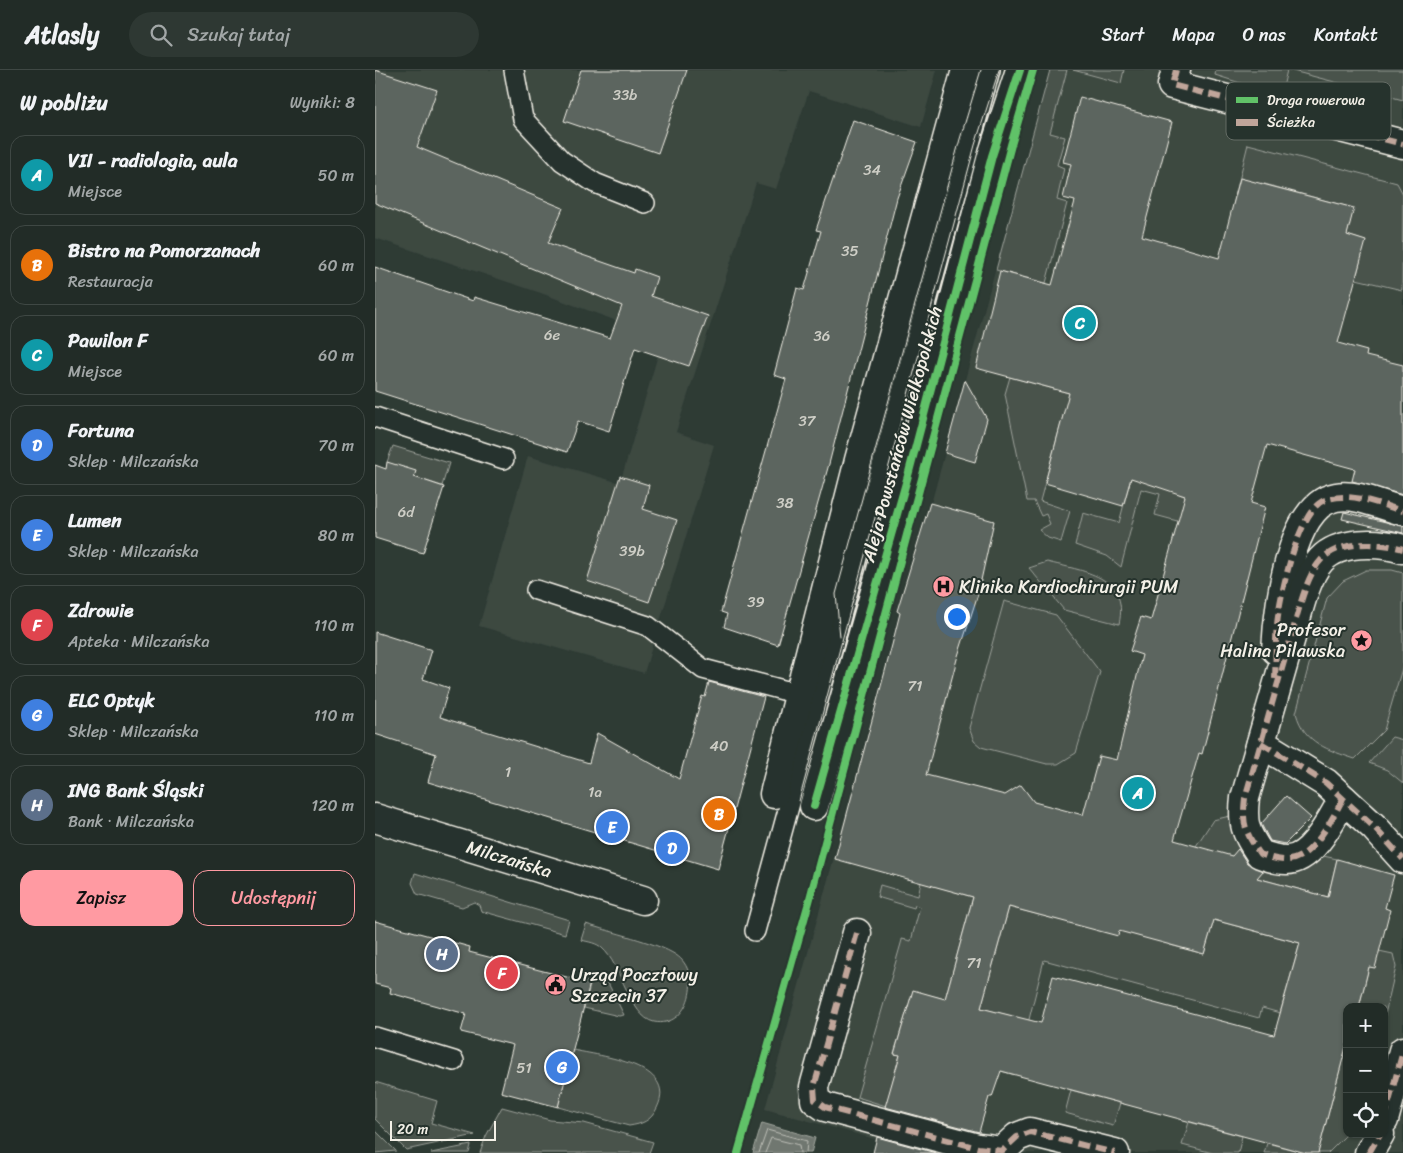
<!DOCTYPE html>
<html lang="pl">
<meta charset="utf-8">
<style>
body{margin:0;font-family:Sriracha,sans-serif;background:#2e3833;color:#f1f3f6}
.controls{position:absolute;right:15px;bottom:15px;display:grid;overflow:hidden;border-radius:10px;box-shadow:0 1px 4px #0004}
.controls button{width:45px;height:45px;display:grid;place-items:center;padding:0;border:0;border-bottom:1px solid #3f4844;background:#222c27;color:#f1f3f6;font:25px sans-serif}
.scale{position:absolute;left:15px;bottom:12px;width:106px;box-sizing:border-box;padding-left:5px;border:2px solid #f4f1e8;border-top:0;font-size:14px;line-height:18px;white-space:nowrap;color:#f4f1e8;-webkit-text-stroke:4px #26332d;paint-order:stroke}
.you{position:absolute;left:581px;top:546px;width:18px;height:18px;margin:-12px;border:4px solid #fff;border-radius:50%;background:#1a73e8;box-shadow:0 0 0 8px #1a73e833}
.badge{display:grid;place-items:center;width:32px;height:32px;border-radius:50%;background:#ff9aa2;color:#fff;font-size:16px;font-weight:700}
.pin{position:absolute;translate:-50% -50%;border:2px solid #fff;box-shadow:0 1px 5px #0006}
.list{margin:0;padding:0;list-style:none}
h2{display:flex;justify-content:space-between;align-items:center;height:65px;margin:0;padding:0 20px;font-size:21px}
h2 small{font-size:16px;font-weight:400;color:#a2a7a7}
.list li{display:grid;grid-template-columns:32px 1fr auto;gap:15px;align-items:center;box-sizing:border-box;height:80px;margin:0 10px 10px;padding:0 10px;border:1px solid #3f4844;border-radius:15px}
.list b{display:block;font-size:19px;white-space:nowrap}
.list p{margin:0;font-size:16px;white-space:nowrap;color:#a2a7a7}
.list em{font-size:16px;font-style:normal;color:#a2a7a7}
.actions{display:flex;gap:10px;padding:15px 20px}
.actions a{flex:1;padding:11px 0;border:1px solid #ff9aa2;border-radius:15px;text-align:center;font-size:18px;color:#ff9aa2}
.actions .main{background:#ff9aa2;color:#111}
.icon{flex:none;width:28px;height:28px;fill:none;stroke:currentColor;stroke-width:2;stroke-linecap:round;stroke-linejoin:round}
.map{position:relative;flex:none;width:1028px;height:1083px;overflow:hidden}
header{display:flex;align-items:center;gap:30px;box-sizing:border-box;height:70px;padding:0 25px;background:#222c27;border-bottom:1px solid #3f4844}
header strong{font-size:24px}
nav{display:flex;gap:28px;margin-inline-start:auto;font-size:18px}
.search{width:350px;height:45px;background:#2e3833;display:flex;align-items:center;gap:12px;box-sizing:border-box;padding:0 18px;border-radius:28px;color:#a2a7a7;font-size:19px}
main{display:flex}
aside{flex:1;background:#222c27}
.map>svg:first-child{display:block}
.built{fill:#3c4841;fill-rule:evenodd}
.green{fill:#48524c;stroke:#9ea29a}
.water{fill:#6f7770;stroke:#a4a8a0}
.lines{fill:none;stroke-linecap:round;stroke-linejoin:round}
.shore{stroke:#bfc0b8;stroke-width:1}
.building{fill:#5c655e;stroke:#f4f1e8;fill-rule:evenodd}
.service-casing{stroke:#f4f1e8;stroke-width:22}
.minor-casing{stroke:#f4f1e8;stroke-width:31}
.tertiary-casing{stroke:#f4f1e8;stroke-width:31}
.service{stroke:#26332d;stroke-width:19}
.minor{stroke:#26332d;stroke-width:28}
.tertiary{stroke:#26332d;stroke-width:28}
.tram{stroke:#f4f1e8;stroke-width:1}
.quiet{stroke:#c0a59a;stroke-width:6;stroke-dasharray:12 6;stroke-linecap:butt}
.cycleway-casing{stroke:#26332d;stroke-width:11}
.cycleway{stroke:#61c268;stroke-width:8}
.labels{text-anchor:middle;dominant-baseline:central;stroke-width:4;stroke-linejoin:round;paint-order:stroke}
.number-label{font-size:15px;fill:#cecec6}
.street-label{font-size:18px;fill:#f4f1e8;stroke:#26332d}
.poi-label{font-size:18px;fill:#f4f1e8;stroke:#26332d;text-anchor:start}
.key{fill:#26332d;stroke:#646c65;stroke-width:1}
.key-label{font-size:14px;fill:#f4f1e8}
</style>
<header>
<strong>Atlasly</strong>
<div class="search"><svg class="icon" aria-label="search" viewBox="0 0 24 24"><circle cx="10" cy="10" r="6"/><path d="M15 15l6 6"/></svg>Szukaj tutaj</div>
<nav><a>Start</a><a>Mapa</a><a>O nas</a><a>Kontakt</a></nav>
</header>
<main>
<aside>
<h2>W pobliżu<small>Wyniki: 8</small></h2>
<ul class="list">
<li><span class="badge" style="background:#0f9aa8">A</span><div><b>VII - radiologia, aula</b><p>Miejsce</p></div><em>50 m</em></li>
<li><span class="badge" style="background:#e8710a">B</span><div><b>Bistro na Pomorzanach</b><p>Restauracja</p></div><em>60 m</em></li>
<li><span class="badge" style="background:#0f9aa8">C</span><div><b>Pawilon F</b><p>Miejsce</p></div><em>60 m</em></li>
<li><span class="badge" style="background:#3f7fe0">D</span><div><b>Fortuna</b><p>Sklep · Milczańska</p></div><em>70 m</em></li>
<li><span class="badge" style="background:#3f7fe0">E</span><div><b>Lumen</b><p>Sklep · Milczańska</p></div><em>80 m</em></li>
<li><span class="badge" style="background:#e0444e">F</span><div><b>Zdrowie</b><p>Apteka · Milczańska</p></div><em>110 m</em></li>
<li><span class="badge" style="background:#3f7fe0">G</span><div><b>ELC Optyk</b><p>Sklep · Milczańska</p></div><em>110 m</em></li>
<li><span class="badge" style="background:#5c6f8a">H</span><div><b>ING Bank Śląski</b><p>Bank · Milczańska</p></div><em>120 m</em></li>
</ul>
<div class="actions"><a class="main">Zapisz</a><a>Udostępnij</a></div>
</aside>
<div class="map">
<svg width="1028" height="1083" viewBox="0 0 1028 1083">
<rect width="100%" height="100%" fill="#2e3b34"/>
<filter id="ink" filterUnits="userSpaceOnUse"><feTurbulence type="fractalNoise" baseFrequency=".02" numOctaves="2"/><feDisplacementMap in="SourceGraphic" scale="10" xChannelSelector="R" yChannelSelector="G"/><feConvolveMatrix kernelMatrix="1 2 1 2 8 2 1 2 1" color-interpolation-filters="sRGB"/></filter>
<g filter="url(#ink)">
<g class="built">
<path d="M0,0H562L546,57L434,21L401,119L381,113L301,362L339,375L269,603L104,556L153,386L245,413L288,268L163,222L0,168Z"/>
<path d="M675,0H698L745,13L749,0H1028V1083H551L390,1039ZM972,937H1009V1064H972Z"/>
</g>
<g class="green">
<path d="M675,0H692L675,63L690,67L682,95L689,98L682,130L692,133L671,213L621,200Z"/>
<path d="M698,0H749L746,13Z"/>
<path d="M841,0H912L906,26L840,5Z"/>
<path d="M914,0H1028V30Z"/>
<path d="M873,74L1022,113L1028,124L1027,220L981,209L990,171L972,165L978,138L886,113L878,140L858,135Z"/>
<path d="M635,307L716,329L689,342L665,431L695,441L686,472L673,468L664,460L675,454L671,444L666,446L659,431H652L630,324Z"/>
<path d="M768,362L804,424L812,427L806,452L780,445L785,424L766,419L746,497L732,486L700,475L708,443L744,453Z"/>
<path d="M18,376L74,393L67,416L39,407L12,392Z"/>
<path d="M672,492C707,501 755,505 744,554L689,540L654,498Z"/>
<path d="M991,500H1017L1028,503V595L1009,660L980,689C953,680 929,673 921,643L952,528L968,511Z"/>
<path d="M629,531L681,545L725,602L701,683L683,694H672L606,677L599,671L594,658Z"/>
<path d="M1017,667L1028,670V713L1012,700L994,693Z"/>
<path d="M859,745L866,778L944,785L962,789L953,827L852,800L821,776L838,750Z"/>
<path d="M40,803L194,850L190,864L106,841L104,835L99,832L87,837L42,824L37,813Z"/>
<path d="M546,812L598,827L570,929L538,921L519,983L525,985L511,1036L482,1027L527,870V869L536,871L545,837L540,835L539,838L502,827L505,815L543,826Z"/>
<path d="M634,837L743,865L748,848L799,863L795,875L829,884L839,850L925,873L905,943L887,938L884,948L669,890L640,1005L626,1001L640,947L606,938Z"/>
<path d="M211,854C235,862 281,872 301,885C328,902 315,959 279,952C255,947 246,894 227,878C222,873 214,872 206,870Z"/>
<path d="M1004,881L1018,884L1021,897L1009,949V937H984L994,897Z"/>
<path d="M217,908L233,913L249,945L244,946L209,938Z"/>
<path d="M198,980C225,986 304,994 282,1038C276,1051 267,1054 254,1056L183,1037Z"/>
<path d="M969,984H972V1064L953,1083H943Z"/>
<path d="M0,1012L62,1031L56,1053L100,1065L31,1080L0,1049Z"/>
<path d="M696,1020L745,1033L738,1056L690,1043Z"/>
<path d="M127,1037L175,1050L209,1053L278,1072L274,1083H105L111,1066Z"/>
<path d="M814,1052L867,1066L863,1083H838L807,1075Z"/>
<path d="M0,1060L21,1081L0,1083Z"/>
<path d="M892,1073L931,1083H889Z"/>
<path d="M96,1075L94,1083H56Z"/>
</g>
<path class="water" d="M387,1053L440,1068L436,1083H378Z"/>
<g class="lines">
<g class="shore">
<path d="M384,1083L392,1060L432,1071L431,1083"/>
<path d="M390,1083L396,1068L424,1075L425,1083"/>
</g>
</g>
<g class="building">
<path d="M0,0L62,20L42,77L188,138L173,173L259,203L260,199L282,207L276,226L333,246L314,296L260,278L234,361L203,351L192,382L0,321V197L98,231L99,227L235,268L247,236L0,133Z"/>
<path d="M206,0H312L283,83L189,51Z"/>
<path d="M705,27L797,52L767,166L844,188L865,108L979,138L972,165L991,171L963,273L992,281L991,286L1028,295V425L977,411L980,399L892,375L876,433L890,437L832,665L827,684L824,683L799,770L857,786L863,779L872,793L888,801L882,808L953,827L962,789L1019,805L1010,838L1015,840L1000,898L994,897L984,937H972V973L943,1083H931L626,1001L617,1027H614L604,1062L510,1037L525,985L519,984L538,920L570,929L598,827L460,789L517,575L525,543L522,541L555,433L619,451L603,524L582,589L551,705L630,725L646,715L659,732L708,745L724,686L742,690L767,585L755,581L766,547L776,550L810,426L756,408L748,436L670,413L694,323L601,298L625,201L677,215L700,131L688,128L696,94L688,92ZM634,837L743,866L744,861L829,884L839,850L925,873L899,965L678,906L666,953L606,938Z"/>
<path d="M478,50L542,72L522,128L454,394L403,575L349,557L352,544L346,542L411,309L399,305L422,218L429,220L446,161L441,160Z"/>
<path d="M590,310L612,349L600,392L570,383Z"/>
<path d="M12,392L41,401L39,407L69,417L48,483L0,468V395L11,399Z"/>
<path d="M245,406L274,415L268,439L302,450L274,532L212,511Z"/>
<path d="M969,442L1028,456V463L967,449Z"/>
<path d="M0,562L57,580L48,609L74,618L65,647L214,693L222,663L304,709L327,626L330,627L334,612L389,627L343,799L53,712L61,684L0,664Z"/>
<path d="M911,726L936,748L910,774L895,771L886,754Z"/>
<path d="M0,851L95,877L94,882L215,913L183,1037L126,1022L138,975L86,962L91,944L15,923L16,918L0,914Z"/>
<path d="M502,1067L561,1083H498Z"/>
</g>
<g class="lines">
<defs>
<g id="service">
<path d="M139,0L148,49L187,91L220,113L270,133"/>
<path d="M0,347L129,389"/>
<path d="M161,520L273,556L328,599L423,624"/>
<path d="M380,861L615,0"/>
<path d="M0,967L79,991"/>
</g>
<g id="minor">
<path d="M801,0L797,15L1028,74"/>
<path d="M901,580C903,542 914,435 961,427C982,423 1007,436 1028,441"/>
<path d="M886,673L951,713L1000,758L1028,789"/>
<path d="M968,729C957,748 937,791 911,790C902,790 893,787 885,784C870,762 867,754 870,728C886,673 901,619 917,564C923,543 931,506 946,490C964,470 1004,472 1028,479"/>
<path d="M482,863L439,1017L440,1030L450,1037L603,1078L627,1081L642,1067L655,1062L740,1083"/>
<path d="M1009,1050L1028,981"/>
<path d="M994,1083L1005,1064"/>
</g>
<g id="tertiary">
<path d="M399,724L484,390L591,0"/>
<path d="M439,736L534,402L617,86L645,0"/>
<path d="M0,748L268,830"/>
</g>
</defs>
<use href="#service" class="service-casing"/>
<use href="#minor" class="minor-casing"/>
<use href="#tertiary" class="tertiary-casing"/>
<use href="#service" class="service"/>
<use href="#minor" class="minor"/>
<use href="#tertiary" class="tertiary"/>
<g class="tram">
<path d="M465,567L461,524L585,69L606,0"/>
<path d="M424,731L600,75L624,0"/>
</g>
<g class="quiet">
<path d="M801,0L797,15L1028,74"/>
<path d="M900,609C901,586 900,562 904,540C908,515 925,438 950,430C976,421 1003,434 1028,441"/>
<path d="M886,673L951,713L1000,758L1028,789"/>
<path d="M968,729C957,748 937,791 911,790C902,790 893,787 885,784C870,762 867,754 870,728C886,673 901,619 917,564C923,543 931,506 946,490C964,470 1004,472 1028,479"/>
<path d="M482,863L439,1017L440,1030L450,1037L603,1078L627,1081L642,1067L655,1062L740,1083"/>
<path d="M1009,1050L1028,981"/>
<path d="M994,1083L1005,1064"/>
</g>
<defs>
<g id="cycleway">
<path d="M439,736L534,402L617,86L645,0"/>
<path d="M363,1083L434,832L636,75L658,0"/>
</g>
</defs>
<use href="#cycleway" class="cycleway-casing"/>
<use href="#cycleway" class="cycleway"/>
</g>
</g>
<defs>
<symbol id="hospital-disc" viewBox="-11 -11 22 22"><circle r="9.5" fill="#ff9aa2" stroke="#26332d"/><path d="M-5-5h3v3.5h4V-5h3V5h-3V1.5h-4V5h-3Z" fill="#111"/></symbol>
<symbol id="sight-disc" viewBox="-11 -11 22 22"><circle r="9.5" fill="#ff9aa2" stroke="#26332d"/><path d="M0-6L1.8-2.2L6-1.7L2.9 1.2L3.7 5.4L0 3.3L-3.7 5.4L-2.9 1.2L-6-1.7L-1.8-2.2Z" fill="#111"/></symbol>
<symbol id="civic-disc" viewBox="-11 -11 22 22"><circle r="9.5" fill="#ff9aa2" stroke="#26332d"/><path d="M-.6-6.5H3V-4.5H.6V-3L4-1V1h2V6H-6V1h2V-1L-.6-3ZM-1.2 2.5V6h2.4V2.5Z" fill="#111"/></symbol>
</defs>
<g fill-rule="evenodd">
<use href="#hospital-disc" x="556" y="504" width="25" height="25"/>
<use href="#sight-disc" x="974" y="558" width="25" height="25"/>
<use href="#civic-disc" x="168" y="902" width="25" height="25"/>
</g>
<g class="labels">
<g class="number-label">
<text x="250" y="25">33b</text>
<text x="497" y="100">34</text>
<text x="475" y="181">35</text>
<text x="177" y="265">6e</text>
<text x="447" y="266">36</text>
<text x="432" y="351">37</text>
<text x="410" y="433">38</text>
<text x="31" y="442">6d</text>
<text x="257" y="481">39b</text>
<text x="381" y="532">39</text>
<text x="540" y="616">71</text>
<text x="344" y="676">40</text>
<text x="133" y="702">1</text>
<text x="220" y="722">1a</text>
<text x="599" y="893">71</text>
<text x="149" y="998">51</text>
</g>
<g class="street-label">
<text transform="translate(527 364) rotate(-75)">Aleja Powstańców Wielkopolskich</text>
<text transform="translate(134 789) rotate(17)">Milczańska</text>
</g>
<g class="poi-label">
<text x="584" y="517">Klinika Kardiochirurgii PUM</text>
<text x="970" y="560" text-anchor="end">Profesor<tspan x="970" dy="21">Halina Pilawska</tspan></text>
<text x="196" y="905">Urząd Pocztowy<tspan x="196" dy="21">Szczecin 37</tspan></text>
</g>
</g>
<rect x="851" y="12" width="165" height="58" rx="8" class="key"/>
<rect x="861" y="27" width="22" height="6" fill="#61c268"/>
<rect x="861" y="49" width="22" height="7" fill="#c0a59a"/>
<g class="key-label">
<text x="892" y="35">Droga rowerowa</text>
<text x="892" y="57">Ścieżka</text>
</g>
</svg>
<div class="controls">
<button>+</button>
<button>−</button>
<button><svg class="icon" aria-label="locate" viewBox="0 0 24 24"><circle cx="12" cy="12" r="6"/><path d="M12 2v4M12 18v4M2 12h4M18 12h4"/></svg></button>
</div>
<div class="scale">20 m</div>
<div class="you"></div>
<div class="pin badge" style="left:763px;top:723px;background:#0f9aa8">A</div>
<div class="pin badge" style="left:344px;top:744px;background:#e8710a">B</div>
<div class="pin badge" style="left:705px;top:253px;background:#0f9aa8">C</div>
<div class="pin badge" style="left:297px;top:778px;background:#3f7fe0">D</div>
<div class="pin badge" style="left:237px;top:757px;background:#3f7fe0">E</div>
<div class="pin badge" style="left:127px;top:903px;background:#e0444e">F</div>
<div class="pin badge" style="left:187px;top:997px;background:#3f7fe0">G</div>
<div class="pin badge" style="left:67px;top:884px;background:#5c6f8a">H</div>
</div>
</main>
